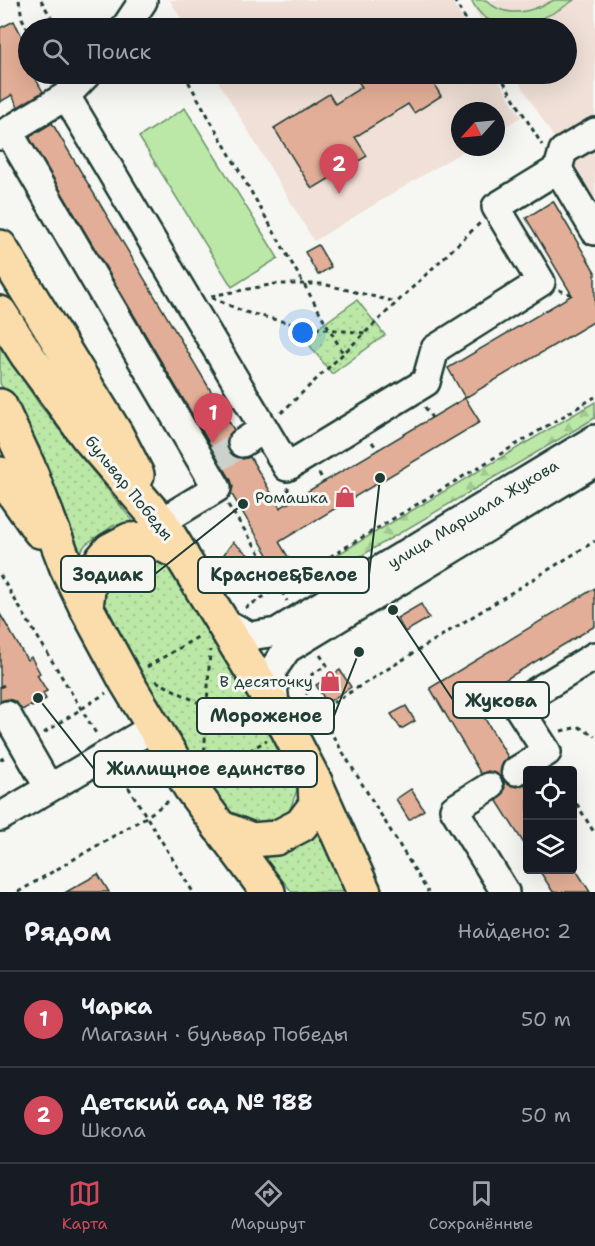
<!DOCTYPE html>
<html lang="ru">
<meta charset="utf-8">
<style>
body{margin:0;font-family:"Shantell Sans",sans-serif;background:#242831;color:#f1f3f6}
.controls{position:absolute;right:18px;bottom:18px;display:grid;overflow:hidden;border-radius:6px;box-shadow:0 6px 24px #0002}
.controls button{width:54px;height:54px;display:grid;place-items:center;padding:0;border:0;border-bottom:2px solid #363941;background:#171b24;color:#f1f3f6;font:30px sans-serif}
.compass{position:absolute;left:451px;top:102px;width:54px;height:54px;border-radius:50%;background:#171b24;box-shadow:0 6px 24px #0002;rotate:243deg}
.you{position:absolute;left:303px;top:333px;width:21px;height:21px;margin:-15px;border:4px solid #fff;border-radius:50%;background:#1a73e8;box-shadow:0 0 0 9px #1a73e833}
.badge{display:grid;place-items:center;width:39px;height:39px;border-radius:50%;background:#d1495b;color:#fff;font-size:20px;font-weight:700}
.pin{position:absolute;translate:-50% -50px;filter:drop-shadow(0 2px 3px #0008)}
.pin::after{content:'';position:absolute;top:32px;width:21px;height:18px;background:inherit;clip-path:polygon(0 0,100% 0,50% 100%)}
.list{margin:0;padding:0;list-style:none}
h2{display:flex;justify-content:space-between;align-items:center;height:78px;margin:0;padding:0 24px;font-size:26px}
h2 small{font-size:20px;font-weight:400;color:#9ea1a6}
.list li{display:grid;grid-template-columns:39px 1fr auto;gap:18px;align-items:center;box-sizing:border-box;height:96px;padding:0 24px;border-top:2px solid #363941}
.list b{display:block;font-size:22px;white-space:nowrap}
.list p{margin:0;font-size:20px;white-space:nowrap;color:#9ea1a6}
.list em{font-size:20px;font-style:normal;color:#9ea1a6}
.icon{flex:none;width:33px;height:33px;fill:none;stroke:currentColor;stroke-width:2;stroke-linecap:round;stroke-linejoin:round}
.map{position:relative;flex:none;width:595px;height:892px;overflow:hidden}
.search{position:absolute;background:#171b24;box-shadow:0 6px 24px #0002;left:18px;right:18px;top:18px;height:66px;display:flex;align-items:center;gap:15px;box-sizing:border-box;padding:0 21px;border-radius:33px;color:#9ea1a6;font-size:22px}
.sheet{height:270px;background:#171b24}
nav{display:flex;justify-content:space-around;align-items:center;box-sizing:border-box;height:84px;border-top:2px solid #363941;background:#171b24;font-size:16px;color:#9ea1a6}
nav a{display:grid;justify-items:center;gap:3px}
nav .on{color:#d1495b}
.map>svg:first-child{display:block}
.built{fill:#f0e0d7}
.grass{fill:url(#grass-dots);stroke:#6d926d;stroke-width:1.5}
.forest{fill:url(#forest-firs);stroke:#6d926d;stroke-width:1.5}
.pitch{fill:#bbe8a6;stroke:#6d926d;stroke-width:1.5}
.building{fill:#e3ae97;stroke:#1f3d34;stroke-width:1.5}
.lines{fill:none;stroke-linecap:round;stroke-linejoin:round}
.minor-tunnel{stroke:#cbd1cc;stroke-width:27;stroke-dasharray:27 14;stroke-linecap:butt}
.minor-casing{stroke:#1f3d34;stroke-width:32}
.major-casing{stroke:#1f3d34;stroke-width:38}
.path{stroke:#1f3d34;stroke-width:3;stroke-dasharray:4.5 4.5;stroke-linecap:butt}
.minor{stroke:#f6f6f2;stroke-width:27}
.major{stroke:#fbddab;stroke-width:33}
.labels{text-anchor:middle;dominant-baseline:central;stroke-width:6;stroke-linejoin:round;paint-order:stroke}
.street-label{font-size:16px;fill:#1f3d34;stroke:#f6f6f2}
.poi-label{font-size:16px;fill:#1f3d34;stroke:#f6f6f2;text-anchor:end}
.leader{fill:none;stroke:#1f3d34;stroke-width:2}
.callout-dot{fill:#1f3d34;stroke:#f6f6f2;stroke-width:2}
.callout{fill:#f6f6f2;stroke:#1f3d34;stroke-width:2}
.callout-label{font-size:18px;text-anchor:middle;font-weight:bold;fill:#1f3d34}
</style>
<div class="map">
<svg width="595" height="892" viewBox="0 0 595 892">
<defs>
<pattern id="grass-dots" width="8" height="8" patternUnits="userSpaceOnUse" patternTransform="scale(1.5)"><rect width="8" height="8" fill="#bbe8a6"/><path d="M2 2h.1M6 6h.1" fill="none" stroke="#a0c890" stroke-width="1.8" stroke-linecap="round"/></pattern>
<pattern id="forest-firs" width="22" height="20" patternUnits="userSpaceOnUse" patternTransform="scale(1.5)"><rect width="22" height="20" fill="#bbe8a6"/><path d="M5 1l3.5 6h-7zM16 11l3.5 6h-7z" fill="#a0c890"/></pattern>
</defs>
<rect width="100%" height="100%" fill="#f6f6f2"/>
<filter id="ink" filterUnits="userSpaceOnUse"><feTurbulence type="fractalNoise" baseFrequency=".0167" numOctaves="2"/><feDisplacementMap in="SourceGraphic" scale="12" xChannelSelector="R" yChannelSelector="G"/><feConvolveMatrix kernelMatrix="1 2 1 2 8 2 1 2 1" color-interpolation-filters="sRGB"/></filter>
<g filter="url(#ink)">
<g class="built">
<path d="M170,0H451L468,28H187Z"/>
<path d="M469,0H595V203L514,74H566V28H486Z"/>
<path d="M214,74H495L521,117L496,132V111H460V147H470L314,241Z"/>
</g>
<g class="grass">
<path d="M357,300L385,335L332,374L304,338Z"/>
<path d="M0,344L39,404L136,525H114L86,544L74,560L16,417L0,383Z"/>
<path d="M139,554L155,557L170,567L294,772L297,790L288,815L266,827L241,826L223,813L103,612L100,593L106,574L121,559Z"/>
<path d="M323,825L353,892H292L261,854Z"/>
</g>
<path class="forest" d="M595,402V418L310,586L303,575Z"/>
<g class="pitch">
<path d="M471,0H486C501,16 523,14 541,6C546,5 550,1 555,0C561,0 569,0 574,0C552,16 512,36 486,18C479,14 475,7 471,0Z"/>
<path d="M185,108L278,258L232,287L139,137Z"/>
</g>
<g class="building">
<path d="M14,21L28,49V74H33L43,92L18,107L12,95L0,102V28Z"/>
<path d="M353,74H428L441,96L414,113L408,104L355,137L367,156L312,189L274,128L329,94L335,104L362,87Z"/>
<path d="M52,123L234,430L228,436L226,444L228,451L235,457L243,459L250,457L280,508L465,398L480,422L279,542L293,565L279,573L231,493L233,487L231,480L29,137Z"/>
<path d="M553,201L595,272V321L465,398L448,368L572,295L526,218Z"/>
<path d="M318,245L331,267L318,275L305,252Z"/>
<path d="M233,542L274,576L255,585L224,554Z"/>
<path d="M595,588V626L473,699L508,757L502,764L500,772L502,779L509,785L517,787L525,784L528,789V850L497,801L503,794L505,787L503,779L496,773L488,771L481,774L430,688Z"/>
<path d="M421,604L429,618L405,632L397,618Z"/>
<path d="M0,614L27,660L31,657L40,673L37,675L47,691L43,693L46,699L32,707L31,705L22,710L14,701L8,699L0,701Z"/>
<path d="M340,670L351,687L327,703L316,685Z"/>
<path d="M406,706L415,721L401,729L391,714Z"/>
<path d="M411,789L424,810L409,820L396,799Z"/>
<path d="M539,870H576L590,892H553Z"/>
<path d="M98,874L109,892H66Z"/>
</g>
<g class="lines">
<path class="minor-tunnel" d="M213,461L242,443"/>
<defs>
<g id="minor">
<path d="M125,28L143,1V0"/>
<path d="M66,96L287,467L426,382L435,349L541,282L496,207L558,169L595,231"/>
<path d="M8,131L217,488L161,522"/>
<path d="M0,136L66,96L87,74"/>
<path d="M558,169L563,151L595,132"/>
<path d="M242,443L264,429"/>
<path d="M222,621L250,636L277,632L595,439"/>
<path d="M275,707L272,671L287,649L595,462"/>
<path d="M7,715L49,788"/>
<path d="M516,771L547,752L516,704L595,656"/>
<path d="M489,787L454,809L505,892"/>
<path d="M0,817L154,727"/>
</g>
<g id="major">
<path d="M0,247L116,434L137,475"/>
<path d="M0,313L27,355L87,436L161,522L287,728L315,782L364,892"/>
<path d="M0,406L28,466L67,568L86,607L126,681L190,787L268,892"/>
<path d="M0,474L40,531"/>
<path d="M86,607L90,574L110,550L129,540L151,539L181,554"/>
<path d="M219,827L252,840L276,838L301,825L316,805L315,782"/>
</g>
</defs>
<use href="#minor" class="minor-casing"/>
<use href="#major" class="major-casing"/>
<g class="path">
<path d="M19,0L22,18L28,30"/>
<path d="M41,0L57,28"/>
<path d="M454,0L471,28"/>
<path d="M155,21L159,28"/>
<path d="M184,74L343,353"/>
<path d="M499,74L542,145"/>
<path d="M559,290L572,295"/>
<path d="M211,296L275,284H323L396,302"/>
<path d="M212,298L245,312L305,327L365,333"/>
<path d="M425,407L432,418"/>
<path d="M281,413L480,223"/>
<path d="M372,442L378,450"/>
<path d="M319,473L324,482"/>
<path d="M288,487L289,503"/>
<path d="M228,505L265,561"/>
<path d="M0,575L97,735"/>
<path d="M273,576L287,601"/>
<path d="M245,608L595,397"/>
<path d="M320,655L327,665L300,682L428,892"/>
<path d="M147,667L201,635"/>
<path d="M156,681L260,734"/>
<path d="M0,687L6,684"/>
<path d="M310,717L595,541"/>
<path d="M561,731L579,727L595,736"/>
<path d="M44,733L106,693"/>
<path d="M0,760L7,756"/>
<path d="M204,760L210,650"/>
<path d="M119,772L193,892"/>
<path d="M211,774L267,740"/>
<path d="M572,796L595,834"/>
<path d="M18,892L146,817L170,800"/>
</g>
<use href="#minor" class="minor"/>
<use href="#major" class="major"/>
</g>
</g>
<defs>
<symbol id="shop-bare" viewBox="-9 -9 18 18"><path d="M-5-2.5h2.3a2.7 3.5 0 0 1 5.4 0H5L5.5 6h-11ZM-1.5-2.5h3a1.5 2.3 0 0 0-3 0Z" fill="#d1495b" stroke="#f6f6f2" stroke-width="2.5" paint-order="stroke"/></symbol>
</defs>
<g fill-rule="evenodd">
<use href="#shop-bare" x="330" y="482" width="30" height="30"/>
<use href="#shop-bare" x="315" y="666" width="30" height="30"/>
</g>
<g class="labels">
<g class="street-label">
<text transform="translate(129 488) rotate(51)">бульвар Победы</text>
<text transform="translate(473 514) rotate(-31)">улица Маршала Жукова</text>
</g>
<g class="poi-label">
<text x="328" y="497">Ромашка</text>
<text x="313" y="681">В десяточку</text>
</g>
</g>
<path class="leader" d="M243 504L155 574M380 478L369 575M393 610L453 700M359 652L334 716M38 698L94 769"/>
<g class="callout-dot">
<circle cx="243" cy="504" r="6"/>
<circle cx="380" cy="478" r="6"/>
<circle cx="393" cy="610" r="6"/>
<circle cx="359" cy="652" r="6"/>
<circle cx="38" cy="698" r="6"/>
</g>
<g class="callout">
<rect x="61" y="556" width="94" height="36" rx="6"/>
<rect x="198" y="557" width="171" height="36" rx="6"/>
<rect x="453" y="682" width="96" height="36" rx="6"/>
<rect x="197" y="698" width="137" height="36" rx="6"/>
<rect x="94" y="751" width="223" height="36" rx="6"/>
</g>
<g class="callout-label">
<text x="108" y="581">Зодиак</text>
<text x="284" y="581">Красное&amp;Белое</text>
<text x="501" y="707">Жукова</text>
<text x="266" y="722">Мороженое</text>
<text x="206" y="775">Жилищное единство</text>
</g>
</svg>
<div class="controls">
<button><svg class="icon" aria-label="locate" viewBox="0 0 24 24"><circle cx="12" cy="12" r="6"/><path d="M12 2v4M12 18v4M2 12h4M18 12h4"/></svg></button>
<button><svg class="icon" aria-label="layers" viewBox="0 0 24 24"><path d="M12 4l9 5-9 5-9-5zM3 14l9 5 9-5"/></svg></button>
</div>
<svg class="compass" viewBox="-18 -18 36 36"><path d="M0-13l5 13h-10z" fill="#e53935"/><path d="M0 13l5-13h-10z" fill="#9ea1a6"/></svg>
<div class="you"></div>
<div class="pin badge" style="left:213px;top:443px">1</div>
<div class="pin badge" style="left:339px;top:194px">2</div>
<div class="search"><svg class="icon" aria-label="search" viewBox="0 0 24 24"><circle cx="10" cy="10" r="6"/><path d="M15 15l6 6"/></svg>Поиск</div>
</div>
<section class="sheet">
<h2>Рядом<small>Найдено: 2</small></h2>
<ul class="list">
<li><span class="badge">1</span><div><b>Чарка</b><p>Магазин · бульвар Победы</p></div><em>50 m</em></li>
<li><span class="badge">2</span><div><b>Детский сад № 188</b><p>Школа</p></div><em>50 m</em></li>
</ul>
</section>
<nav>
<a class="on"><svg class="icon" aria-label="map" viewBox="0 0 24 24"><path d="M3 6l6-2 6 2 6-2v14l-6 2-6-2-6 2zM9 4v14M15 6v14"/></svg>Карта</a>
<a><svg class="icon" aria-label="directions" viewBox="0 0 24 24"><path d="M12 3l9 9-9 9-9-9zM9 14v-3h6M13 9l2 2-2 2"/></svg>Маршрут</a>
<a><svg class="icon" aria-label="saved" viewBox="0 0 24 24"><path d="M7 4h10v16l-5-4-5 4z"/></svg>Сохранённые</a>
</nav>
